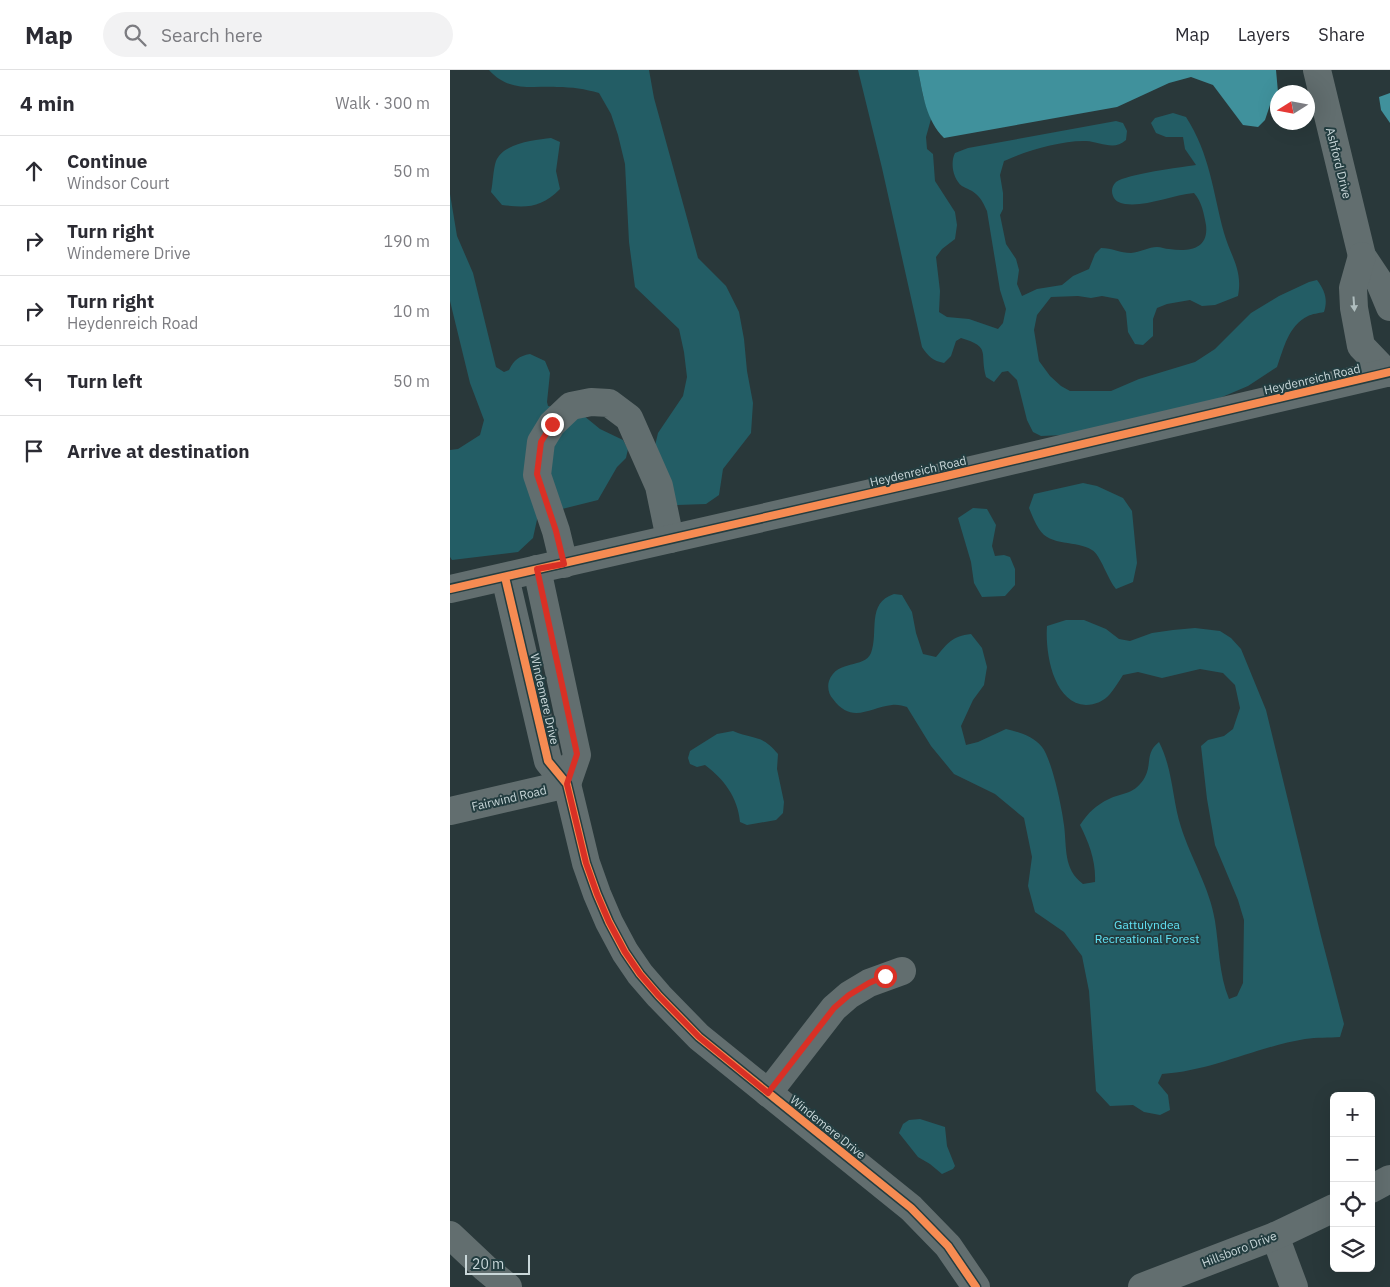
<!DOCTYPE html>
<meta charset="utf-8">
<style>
body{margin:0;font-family:"IBM Plex Sans",sans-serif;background:#f2f2f3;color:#2b2b33}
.controls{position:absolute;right:15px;bottom:15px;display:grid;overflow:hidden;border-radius:8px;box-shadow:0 5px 20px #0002}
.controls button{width:45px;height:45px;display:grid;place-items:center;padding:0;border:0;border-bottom:1px solid #e1e1e2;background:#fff;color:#2b2b33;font:25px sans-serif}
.compass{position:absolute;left:820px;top:15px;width:45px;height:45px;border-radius:50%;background:#fff;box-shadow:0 5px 20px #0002;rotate:259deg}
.scale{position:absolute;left:15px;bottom:12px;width:65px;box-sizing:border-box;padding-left:5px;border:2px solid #c9d7d9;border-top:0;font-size:14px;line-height:18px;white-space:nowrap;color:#c9d7d9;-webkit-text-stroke:4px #233d40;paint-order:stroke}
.stop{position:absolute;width:15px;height:15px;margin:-11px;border:4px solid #d93025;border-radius:50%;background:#fff}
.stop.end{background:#d93025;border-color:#fff;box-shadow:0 1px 5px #0008}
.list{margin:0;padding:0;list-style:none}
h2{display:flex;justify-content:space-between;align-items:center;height:65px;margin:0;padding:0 20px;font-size:21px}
h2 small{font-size:16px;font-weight:400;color:#7c7c81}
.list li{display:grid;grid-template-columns:32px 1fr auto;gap:15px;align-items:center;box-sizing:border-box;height:70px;padding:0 20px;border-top:1px solid #e1e1e2}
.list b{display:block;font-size:19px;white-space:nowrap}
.list p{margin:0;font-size:16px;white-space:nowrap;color:#7c7c81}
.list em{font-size:16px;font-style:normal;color:#7c7c81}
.icon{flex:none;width:28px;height:28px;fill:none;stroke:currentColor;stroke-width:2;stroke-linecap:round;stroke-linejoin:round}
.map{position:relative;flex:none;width:940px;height:1217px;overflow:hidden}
header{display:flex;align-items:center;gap:30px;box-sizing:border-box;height:70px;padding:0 25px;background:#fff;border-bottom:1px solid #e1e1e2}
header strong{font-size:24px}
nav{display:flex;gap:28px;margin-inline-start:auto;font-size:18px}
.search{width:350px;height:45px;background:#f2f2f3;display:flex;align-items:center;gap:12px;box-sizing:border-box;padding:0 18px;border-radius:28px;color:#7c7c81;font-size:19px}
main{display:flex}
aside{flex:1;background:#fff}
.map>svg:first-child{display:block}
.green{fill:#235d65}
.water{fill:#40919c}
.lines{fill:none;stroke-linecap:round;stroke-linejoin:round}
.minor{stroke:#626e6f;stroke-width:28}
.cycleway-casing{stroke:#233d40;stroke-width:11}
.cycleway{stroke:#f68b52;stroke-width:8}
.oneway{fill:#afbdbe}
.route{stroke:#d93025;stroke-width:6}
.labels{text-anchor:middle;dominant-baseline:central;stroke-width:4;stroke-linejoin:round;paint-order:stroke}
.street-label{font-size:12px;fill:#c9d7d9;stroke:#233d40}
.park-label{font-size:12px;fill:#61e3f5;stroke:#233d40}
</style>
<header>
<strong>Map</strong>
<div class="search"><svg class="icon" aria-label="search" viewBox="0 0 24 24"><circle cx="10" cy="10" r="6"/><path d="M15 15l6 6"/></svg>Search here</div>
<nav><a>Map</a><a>Layers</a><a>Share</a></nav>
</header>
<main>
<aside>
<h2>4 min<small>Walk · 300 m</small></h2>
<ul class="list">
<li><svg class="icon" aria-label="ahead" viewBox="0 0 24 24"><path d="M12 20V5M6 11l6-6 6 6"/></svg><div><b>Continue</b><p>Windsor Court</p></div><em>50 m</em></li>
<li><svg class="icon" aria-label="right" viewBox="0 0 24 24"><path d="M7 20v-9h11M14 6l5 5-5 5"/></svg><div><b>Turn right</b><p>Windemere Drive</p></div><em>190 m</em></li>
<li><svg class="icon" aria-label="right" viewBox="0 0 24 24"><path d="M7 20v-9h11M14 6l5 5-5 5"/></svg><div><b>Turn right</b><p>Heydenreich Road</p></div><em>10 m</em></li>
<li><svg class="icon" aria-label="left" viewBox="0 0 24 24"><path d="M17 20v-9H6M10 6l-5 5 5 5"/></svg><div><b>Turn left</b></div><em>50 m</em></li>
<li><svg class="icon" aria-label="arrive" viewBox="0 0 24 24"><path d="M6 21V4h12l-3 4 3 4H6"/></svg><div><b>Arrive at destination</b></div></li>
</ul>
</aside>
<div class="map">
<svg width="940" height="1217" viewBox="0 0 940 1217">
<rect width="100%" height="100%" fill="#29383a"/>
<g class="green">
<path d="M39,0H199L204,28L248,188L276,216L289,242L294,269L297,301L303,333L301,363L273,399L269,425L256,434L227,435L204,380L208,363L233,326L237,307L234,282L229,259L185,217L179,172L175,94L168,65L161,44L149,23C135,19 122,17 107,17C80,16 59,22 39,0Z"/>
<path d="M408,0H468L473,26L481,49L476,67L477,79L483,84L485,111L505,142L507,155L505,169L492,179L486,187L490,221L489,242L497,247L519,249L548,259L553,253L556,239L550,220L537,141C534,135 532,129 526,124C522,120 517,119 512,116C503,109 500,93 505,83L518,78L666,51L673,53L677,61L676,70C664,81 651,72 636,71C613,70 575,81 554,91L550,105L553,123V139L550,145L556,174L566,189L569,200L567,214L572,226L587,219L612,215L623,206L639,199L645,184L651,178C662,178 670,183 681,183C690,182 699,177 707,177C711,177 715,179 719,179C738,182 759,180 756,155C754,144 752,132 744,123C722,125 696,137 675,134C669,133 665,131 663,126C661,121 662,116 666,112C677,104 731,97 746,95L735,79L733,67H716L706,63L701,53L705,48L723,43L736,47C760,84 763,122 774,163C781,187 793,200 788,226L765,235L752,236L740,230L717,234L707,238L703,249V266L693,275L685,274L678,262L676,242L668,229L652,226L641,228L628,226L601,227L587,245L584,260L589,291L600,306L611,316L620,321H661L689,309L745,292L765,279L801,243L829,226L859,212L867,210C875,221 878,229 874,242C869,243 862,244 858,246C838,256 834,278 827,297L798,316L725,347L613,365L591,366L583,362L577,350L567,310L558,301L552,302L544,312L536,307C529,283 542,277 511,268L506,271L501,286L494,293C483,291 478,286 472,277L432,98Z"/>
<path d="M101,68L110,72L106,101L110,119C91,138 77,138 52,135L41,122C43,113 43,100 46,91C53,73 85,70 101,68Z"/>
<path d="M0,124L7,166L23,203L46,297L54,302L59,300C64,290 69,286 80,284L95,291L100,303L97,332L98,336L128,341L150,359L173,370L178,379L176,388L167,397L148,430L88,445L83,468L68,482L2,490L0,487V380L8,379L30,365L34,350L20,313L0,231Z"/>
<path d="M633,413L647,416L673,428L682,441L687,493L683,512L666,519C658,510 650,484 642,480C627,470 600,477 589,459C585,453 582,445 579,438L584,424Z"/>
<path d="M523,438L537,439L546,455L542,476L545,486L554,485L560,487L565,499V515L555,526L532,527L524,513L521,492L508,448Z"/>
<path d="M444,524L452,525L462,542L466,563L473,584L486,587C498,573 502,566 521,564L532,578L537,597L534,615L523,630L511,656L516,675L528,672L556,659C569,662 583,666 592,677C602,690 612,738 614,755C617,778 613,799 633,814L645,812C646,791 639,773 630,755C638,743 646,735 659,729C673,722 685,725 695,707C702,694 695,683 709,672C723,699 722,729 731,757C741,789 760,818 765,851C769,876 769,905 779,929L787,926L793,913L794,850L788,830L765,775L757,729L751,676L758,670L774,666L783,659L790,638L785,615L773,603L750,599L712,608L688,602L673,605C669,611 665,618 660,624C654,631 645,635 636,635C603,633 595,582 597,556L616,550H634L656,559L669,569L680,571L702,563L723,560L745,558L770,561L781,568L791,579L816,640L871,866L894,954L890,967C879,968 867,967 855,969C806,977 762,1001 712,1004L708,1013L718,1025L720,1040L710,1045L694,1042L683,1035L660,1036L646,1021L639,921L632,886L614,862L585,842L578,816L582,787L574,748L545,724L504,704L481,676L457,637C453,636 447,634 442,635C420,637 402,655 383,629C379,625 377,617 379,611C387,589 414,599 421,583C429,562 416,533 444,524Z"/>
<path d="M283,661C304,670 312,664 328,684L327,699L334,732L333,743L326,750L297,755L290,752C288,728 274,709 255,695L247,697L240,694L238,688L240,681L267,664Z"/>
<path d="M470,1049L495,1057L497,1076L505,1096L503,1099L492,1104L480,1094L468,1087L449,1063L453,1054L459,1050Z"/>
</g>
<g class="water">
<path d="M468,0H826L828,22L820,35L815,50L808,57L793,55L763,15L741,7L719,13L667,37L494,68C476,50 473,25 468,0Z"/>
<path d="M940,23V53L931,40L929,27Z"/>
</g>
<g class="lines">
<g class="minor">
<path d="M867,0L912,186L930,213L940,237"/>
<path d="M912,186L903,218L904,238L911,276L937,303"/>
<path d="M114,494L106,461L87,405L91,372L102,354L121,336L141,332L159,333L179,348L209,416L220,469"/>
<path d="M87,499L127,685L117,714"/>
<path d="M55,507L98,691L117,714L136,793L147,824L159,852L175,882L190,904L209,926L249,967L461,1138L498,1176L526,1217"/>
<path d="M0,519L492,407L940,302"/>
<path d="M0,741L117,714"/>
<path d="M318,1023L384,938L399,925L419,913L452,901"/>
<path d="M921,1119L940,1109"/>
<path d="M0,1165L35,1198L58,1217"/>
<path d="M825,1166L844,1217"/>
<path d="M692,1217L825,1166L884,1138"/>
</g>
<defs>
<g id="cycleway">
<path d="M55,507L98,691L117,714L136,793L147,824L159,852L175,882L190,904L209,926L249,967L461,1138L498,1176L526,1217"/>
<path d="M0,519L492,407L940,302"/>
</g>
</defs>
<use href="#cycleway" class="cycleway-casing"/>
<use href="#cycleway" class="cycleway"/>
</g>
<defs><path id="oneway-solid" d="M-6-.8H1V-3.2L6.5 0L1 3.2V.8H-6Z" transform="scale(1.25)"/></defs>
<use class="oneway" href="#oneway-solid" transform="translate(904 234) rotate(86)"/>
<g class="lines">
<path class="route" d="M102,354L91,372L87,404L106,461L114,494L87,499L127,684L117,714L136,793L147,824L159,852L175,882L190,904L209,926L249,967L318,1023L384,938L399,925L419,913L435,906"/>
</g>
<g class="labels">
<g class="street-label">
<text transform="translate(889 93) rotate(76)">Ashford Drive</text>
<text transform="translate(862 309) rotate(-13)">Heydenreich Road</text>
<text transform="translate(468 401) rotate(-13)">Heydenreich Road</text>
<text transform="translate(95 629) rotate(77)">Windemere Drive</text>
<text transform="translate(59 728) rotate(-13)">Fairwind Road</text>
<text transform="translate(378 1057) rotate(39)">Windemere Drive</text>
<text transform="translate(789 1179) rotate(-21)">Hillsboro Drive</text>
</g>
<g class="park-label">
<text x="697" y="854">Gattulyndea<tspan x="697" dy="14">Recreational Forest</tspan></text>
</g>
</g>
</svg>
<div class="controls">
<button>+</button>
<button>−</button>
<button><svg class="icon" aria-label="locate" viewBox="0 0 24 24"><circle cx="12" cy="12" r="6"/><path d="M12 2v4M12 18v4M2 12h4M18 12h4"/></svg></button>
<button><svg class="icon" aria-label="layers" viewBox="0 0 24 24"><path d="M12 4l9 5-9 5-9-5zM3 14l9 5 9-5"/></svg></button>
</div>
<svg class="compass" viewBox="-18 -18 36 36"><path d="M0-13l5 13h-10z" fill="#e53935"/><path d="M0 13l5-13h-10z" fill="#7c7c81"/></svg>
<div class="scale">20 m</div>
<div class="stop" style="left:435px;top:906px"></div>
<div class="stop end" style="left:102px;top:354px"></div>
</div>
</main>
